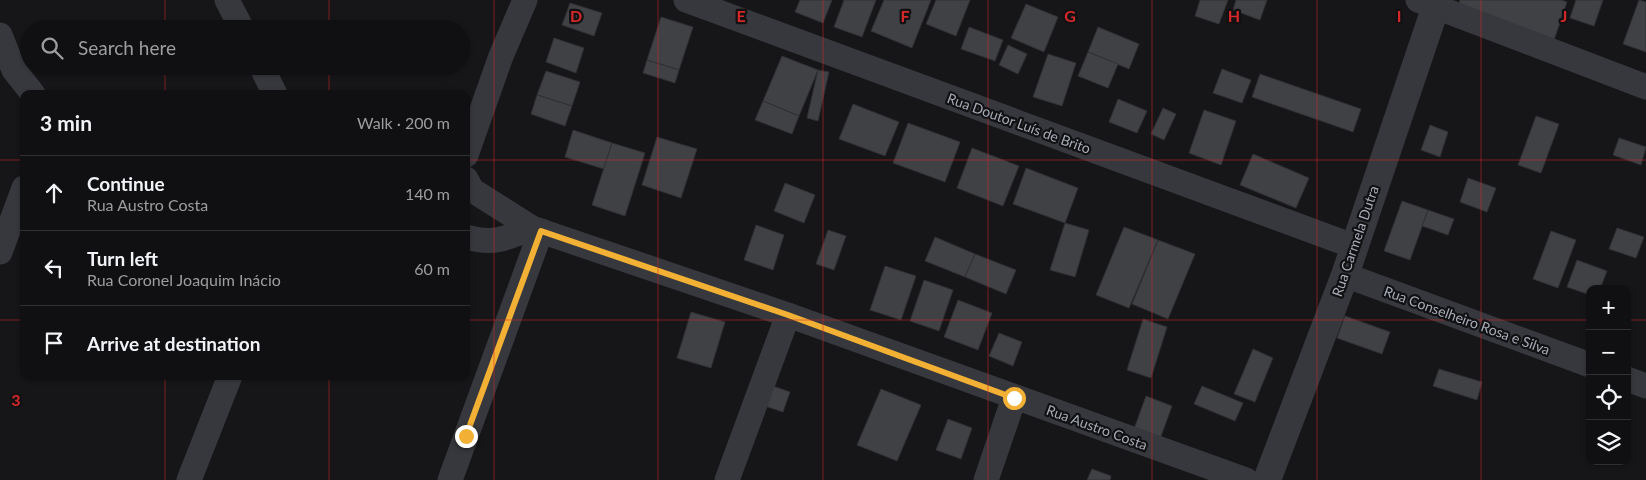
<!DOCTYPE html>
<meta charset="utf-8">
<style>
body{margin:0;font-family:Lato,sans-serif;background:#19191b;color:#f1f3f6}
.controls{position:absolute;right:15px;bottom:15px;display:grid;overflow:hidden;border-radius:10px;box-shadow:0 1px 4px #0004}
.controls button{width:45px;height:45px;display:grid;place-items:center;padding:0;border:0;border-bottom:1px solid #303032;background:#101012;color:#f1f3f6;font:25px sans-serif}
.stop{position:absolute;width:15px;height:15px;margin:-11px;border:4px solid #f2b134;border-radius:50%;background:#fff}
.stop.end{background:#f2b134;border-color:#fff;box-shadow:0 1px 5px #0008}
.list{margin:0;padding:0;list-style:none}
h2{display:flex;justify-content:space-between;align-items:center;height:65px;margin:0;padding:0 20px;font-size:21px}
h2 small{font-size:16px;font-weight:400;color:#9c9d9f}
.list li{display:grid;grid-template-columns:32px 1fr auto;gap:15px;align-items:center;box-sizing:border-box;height:75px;padding:0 20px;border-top:1px solid #303032}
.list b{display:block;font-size:19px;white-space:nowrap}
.list p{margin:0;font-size:16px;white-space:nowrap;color:#9c9d9f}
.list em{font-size:16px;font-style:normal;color:#9c9d9f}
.icon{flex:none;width:28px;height:28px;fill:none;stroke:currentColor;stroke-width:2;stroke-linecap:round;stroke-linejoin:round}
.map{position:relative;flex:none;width:1646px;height:480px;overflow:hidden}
.search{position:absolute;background:#101012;box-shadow:0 1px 4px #0004;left:20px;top:20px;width:450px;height:55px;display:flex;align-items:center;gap:12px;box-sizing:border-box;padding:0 18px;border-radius:28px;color:#9c9d9f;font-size:19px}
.panel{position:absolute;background:#101012;box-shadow:0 1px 4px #0004;left:20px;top:90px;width:450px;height:290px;border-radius:10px}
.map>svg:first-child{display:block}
.building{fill:#404145;stroke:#303034}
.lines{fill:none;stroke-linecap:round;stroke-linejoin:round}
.minor{stroke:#37383d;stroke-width:25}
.tertiary{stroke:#37383d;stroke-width:28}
.route{stroke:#f2b134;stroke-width:6}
.grid{fill:none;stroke:#d62828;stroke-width:1;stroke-opacity:0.55}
.labels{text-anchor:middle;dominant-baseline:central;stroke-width:4.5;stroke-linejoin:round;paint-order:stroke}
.street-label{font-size:14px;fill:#a8adb8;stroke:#111113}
.grid-label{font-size:16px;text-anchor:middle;font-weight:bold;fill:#d62828;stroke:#111113;stroke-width:4.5;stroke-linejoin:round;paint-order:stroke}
</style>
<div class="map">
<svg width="1646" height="480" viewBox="0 0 1646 480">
<rect width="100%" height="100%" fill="#161618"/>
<g class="building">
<path d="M800,0H832L823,23L795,12Z"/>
<path d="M844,0H876L862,37L834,27Z"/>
<path d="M884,0H931L912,48L871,31Z"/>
<path d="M936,0H970L956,36L926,24Z"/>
<path d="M1200,0H1228L1219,24L1195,16Z"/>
<path d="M1236,0H1267L1260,20L1233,10Z"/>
<path d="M1460,0H1561L1567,2L1553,43L1457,9Z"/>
<path d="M1576,0H1603L1594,26L1570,18Z"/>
<path d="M1639,0L1646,2V52L1623,44Z"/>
<path d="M570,3L602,13L594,36L562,25Z"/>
<path d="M1026,4L1058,17L1044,52L1011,38Z"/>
<path d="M661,17L693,27L679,70L647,60Z"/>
<path d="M969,27L1003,40L995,61L961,49Z"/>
<path d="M1098,27L1139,44L1129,69L1088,52Z"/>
<path d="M554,38L584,48L576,73L546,62Z"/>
<path d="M1008,45L1027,54L1018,74L999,65Z"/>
<path d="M1088,52L1118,64L1108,88L1078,76Z"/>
<path d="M1048,54L1076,63L1062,106L1033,97Z"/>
<path d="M782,56L818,70L799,116L763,101Z"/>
<path d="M647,60L679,70L675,83L643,73Z"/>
<path d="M1222,69L1251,80L1242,103L1213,93Z"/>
<path d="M818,70L829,72L818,121L807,118Z"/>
<path d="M546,71L580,82L572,106L537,95Z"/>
<path d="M1260,74L1361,109L1353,132L1252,97Z"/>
<path d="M537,95L572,106L565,126L531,114Z"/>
<path d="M1118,99L1147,111L1137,133L1109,122Z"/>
<path d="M763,101L799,116L792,134L755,120Z"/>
<path d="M853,104L899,122L885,156L839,139Z"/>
<path d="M1163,108L1176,114L1164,140L1151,134Z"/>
<path d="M1204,110L1236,121L1221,165L1189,153Z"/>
<path d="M1536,116L1559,124L1541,173L1518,165Z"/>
<path d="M908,123L960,142L945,182L893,163Z"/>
<path d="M1430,125L1448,132L1440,157L1421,150Z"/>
<path d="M573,130L612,143L604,169L565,157Z"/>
<path d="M657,137L697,149L681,198L642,185Z"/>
<path d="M1619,138L1646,147L1641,165L1613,155Z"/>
<path d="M612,143L645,153L625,216L592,205Z"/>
<path d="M972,148L1019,166L1003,206L957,188Z"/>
<path d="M1253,154L1309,178L1296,208L1240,185Z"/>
<path d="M1026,168L1078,188L1065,223L1013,204Z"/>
<path d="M1468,178L1496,188L1487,212L1460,202Z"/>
<path d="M785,183L815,195L804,223L774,211Z"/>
<path d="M1402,201L1428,210L1410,260L1384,251Z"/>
<path d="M1428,210L1454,219L1448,235L1422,226Z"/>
<path d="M1065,223L1089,230L1075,277L1050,270Z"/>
<path d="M756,225L784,235L773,270L744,260Z"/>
<path d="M1124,227L1158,240L1129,308L1096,295Z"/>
<path d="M1617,228L1644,237L1636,258L1609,249Z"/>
<path d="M828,230L846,236L834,270L816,264Z"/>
<path d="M1551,231L1576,240L1558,288L1533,279Z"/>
<path d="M935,237L975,254L965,277L925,261Z"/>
<path d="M1158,240L1195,254L1168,319L1132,304Z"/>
<path d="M975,254L1016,270L1006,294L965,277Z"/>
<path d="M1577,260L1607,271L1600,289H1590V295L1567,287Z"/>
<path d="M885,266L916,276L901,320L870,310Z"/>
<path d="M924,280L953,290L939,331L910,321Z"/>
<path d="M958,300L992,313L978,350L944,337Z"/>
<path d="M691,312L725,322L711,368L677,358Z"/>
<path d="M1345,316L1390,332L1382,354L1337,338Z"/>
<path d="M1143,319L1167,327L1151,378L1127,370Z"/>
<path d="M999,333L1022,342L1013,366L989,356Z"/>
<path d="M1253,349L1273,358L1255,402L1234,394Z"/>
<path d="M1439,369L1482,382L1477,400L1433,386Z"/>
<path d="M770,385L790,392L783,412L762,405Z"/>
<path d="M1202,386L1243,403L1235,421L1194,404Z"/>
<path d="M881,389L921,405L897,461L857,445Z"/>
<path d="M1146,396L1172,406L1160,439L1134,429Z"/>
<path d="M948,419L972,428L961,459L936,450Z"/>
<path d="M1092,469L1111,476L1110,480H1087Z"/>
</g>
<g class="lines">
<g class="minor">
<path d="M227,0L242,29"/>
<path d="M686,0L1353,246"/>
<path d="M1418,0L1646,87"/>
<path d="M0,35L14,70L33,94"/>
<path d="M261,66L275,94"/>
<path d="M466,155L501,56L525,0"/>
<path d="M466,179L472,190L532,228"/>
<path d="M466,237C495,245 506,238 532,228L788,315L1246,480"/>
<path d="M0,252L24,188"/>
<path d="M1345,275L1590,365"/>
<path d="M1627,379L1646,386"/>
<path d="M189,480L230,376"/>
<path d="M450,480L541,231"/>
<path d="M727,480L788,315"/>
<path d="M986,480L1014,398"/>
</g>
<path class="tertiary" d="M1267,480L1345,275L1438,0"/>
</g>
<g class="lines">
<path class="route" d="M466,436L541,231L788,315L1014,398"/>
</g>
<path class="grid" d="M165,0V29M329,0V29M494,0V480M658,0V480M823,0V480M988,0V480M1152,0V480M1317,0V480M1481,0V480M165,66V94M329,66V94M0,160H24M466,160H1646M0,320H24M466,320H1590M1627,320H1646M165,376V480M329,376V480"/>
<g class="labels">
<g class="street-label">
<text transform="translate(1019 123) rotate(20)">Rua Doutor Luís de Brito</text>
<text transform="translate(1355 241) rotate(-71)">Rua Carmela Dutra</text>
<text transform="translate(1467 320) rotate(20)">Rua Conselheiro Rosa e Silva</text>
<text transform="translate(1097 427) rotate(20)">Rua Austro Costa</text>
</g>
</g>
<g class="grid-label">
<text x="576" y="22">D</text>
<text x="741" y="22">E</text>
<text x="905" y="22">F</text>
<text x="1070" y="22">G</text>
<text x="1234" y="22">H</text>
<text x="1399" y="22">I</text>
<text x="1564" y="22">J</text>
<text x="16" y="406">3</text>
</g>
</svg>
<div class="controls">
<button>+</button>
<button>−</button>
<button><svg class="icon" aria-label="locate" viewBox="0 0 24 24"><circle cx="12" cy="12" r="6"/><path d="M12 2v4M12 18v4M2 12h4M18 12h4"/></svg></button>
<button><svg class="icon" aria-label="layers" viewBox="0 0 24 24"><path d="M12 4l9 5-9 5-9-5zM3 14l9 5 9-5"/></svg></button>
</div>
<div class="stop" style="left:1014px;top:398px"></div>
<div class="stop end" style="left:466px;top:436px"></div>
<div class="search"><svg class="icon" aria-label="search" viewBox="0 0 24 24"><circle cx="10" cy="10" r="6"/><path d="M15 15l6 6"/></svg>Search here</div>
<section class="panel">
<h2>3 min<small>Walk · 200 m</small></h2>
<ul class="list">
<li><svg class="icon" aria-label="ahead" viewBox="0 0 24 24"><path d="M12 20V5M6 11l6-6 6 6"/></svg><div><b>Continue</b><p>Rua Austro Costa</p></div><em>140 m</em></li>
<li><svg class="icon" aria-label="left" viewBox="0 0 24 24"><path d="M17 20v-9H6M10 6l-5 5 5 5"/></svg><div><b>Turn left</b><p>Rua Coronel Joaquim Inácio</p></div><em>60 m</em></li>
<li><svg class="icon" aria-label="arrive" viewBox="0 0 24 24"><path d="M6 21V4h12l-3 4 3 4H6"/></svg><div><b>Arrive at destination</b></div></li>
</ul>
</section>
</div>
